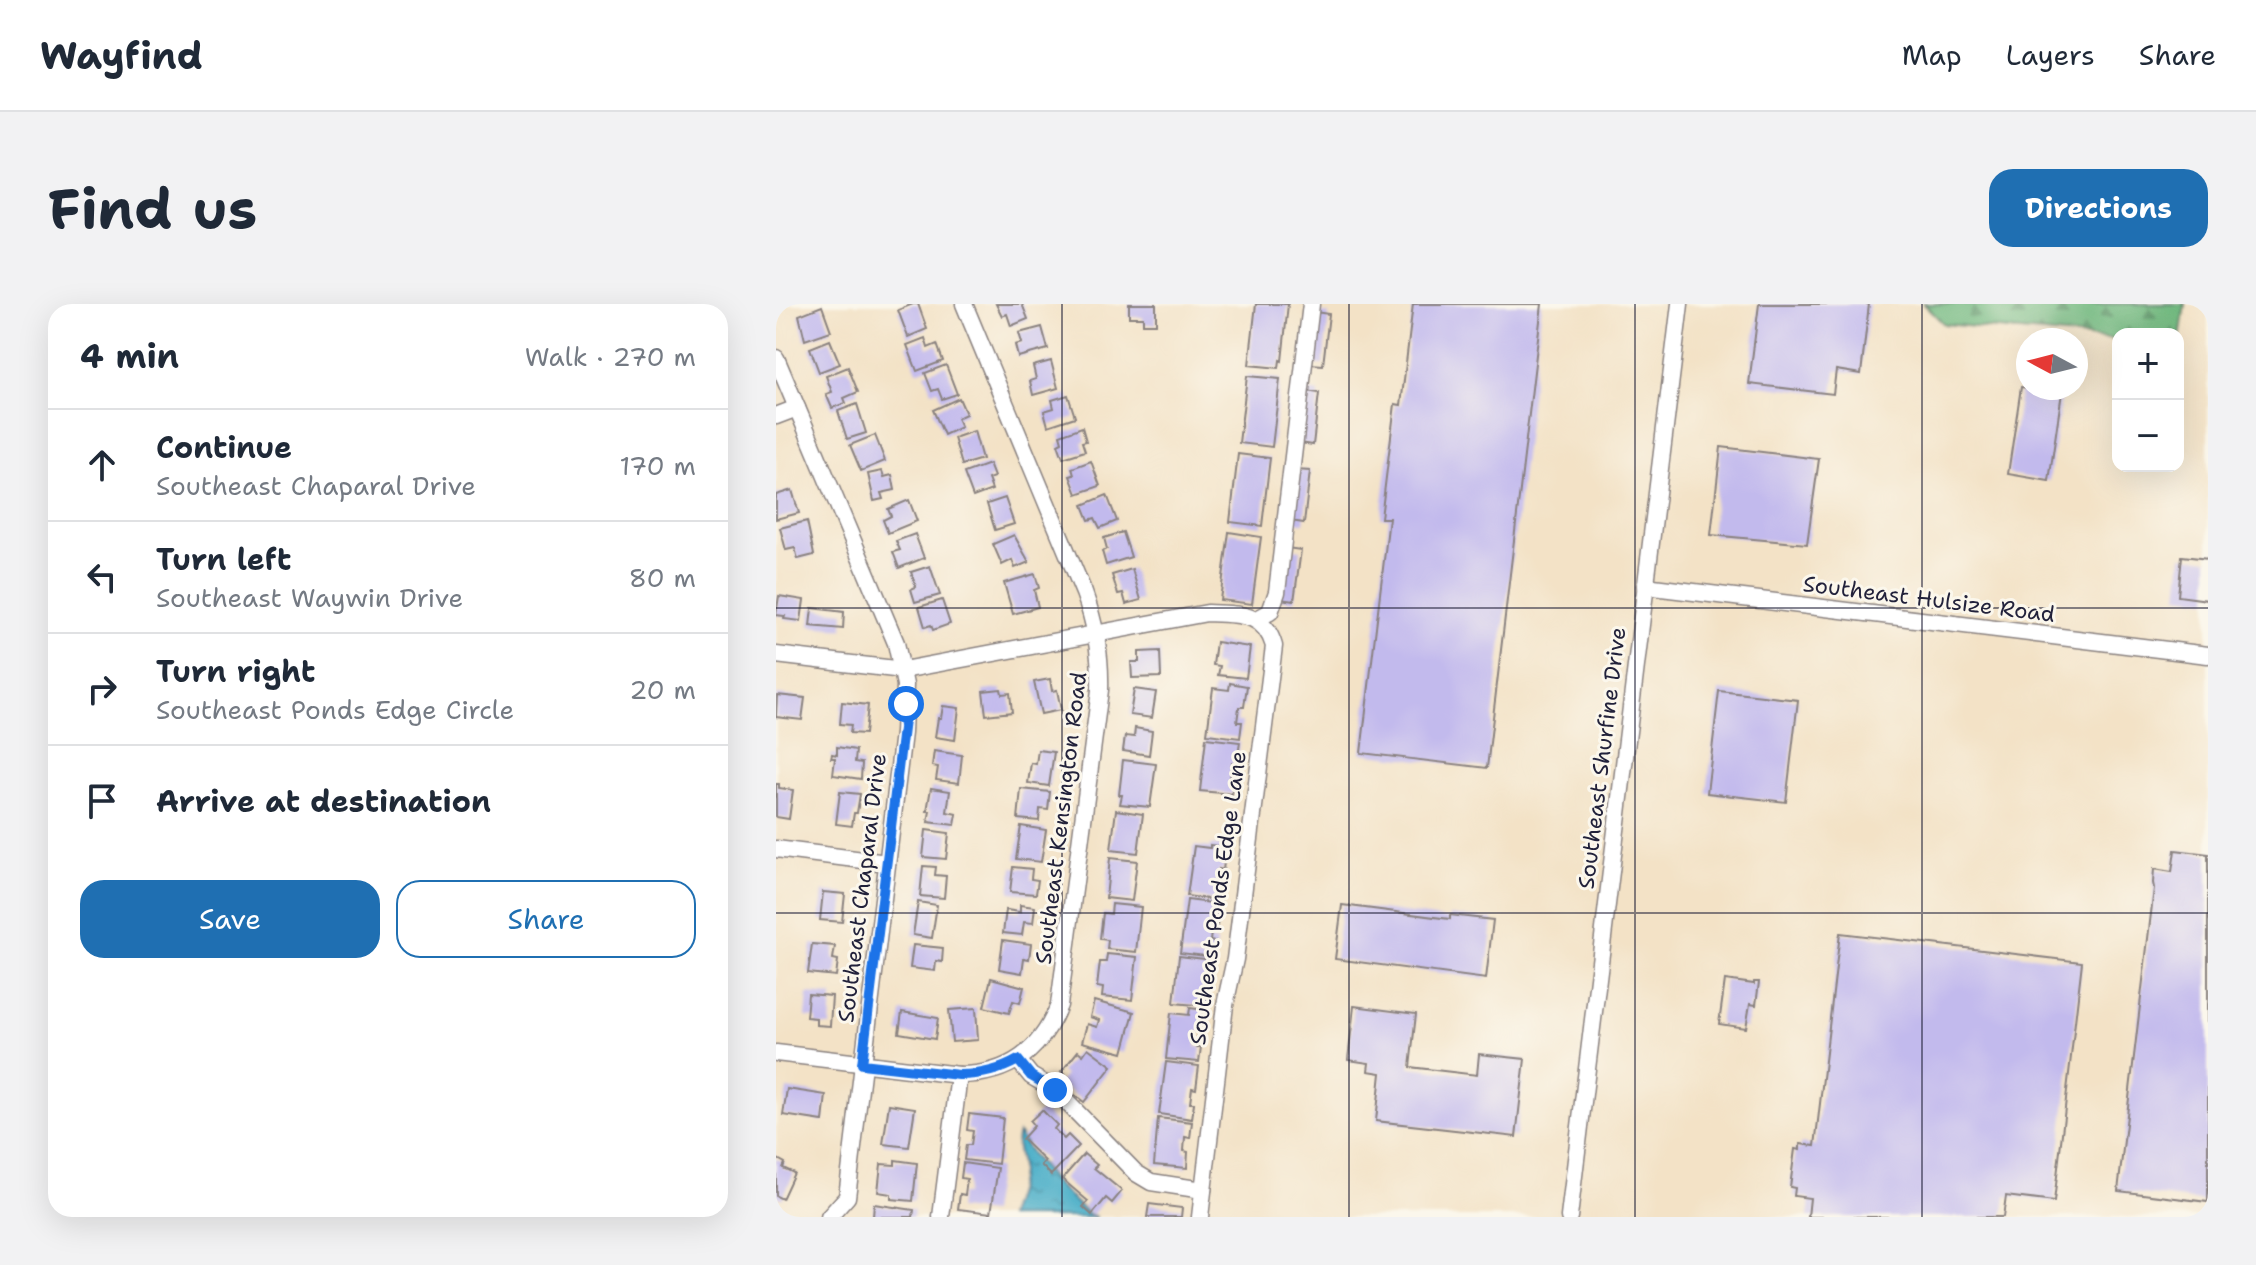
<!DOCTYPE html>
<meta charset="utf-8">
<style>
body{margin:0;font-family:"Shantell Sans",sans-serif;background:#f2f2f3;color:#1f2937}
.controls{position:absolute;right:24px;top:24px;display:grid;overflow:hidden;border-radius:16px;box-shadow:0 8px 32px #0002}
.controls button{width:72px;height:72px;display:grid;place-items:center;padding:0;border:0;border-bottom:2px solid #e0e1e3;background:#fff;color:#1f2937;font:40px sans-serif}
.compass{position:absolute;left:1240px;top:24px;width:72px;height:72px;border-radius:50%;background:#fff;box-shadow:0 8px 32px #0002;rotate:277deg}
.stop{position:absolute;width:24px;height:24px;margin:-18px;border:6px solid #1a73e8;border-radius:50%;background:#fff}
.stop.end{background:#1a73e8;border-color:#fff;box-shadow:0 2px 8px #0008}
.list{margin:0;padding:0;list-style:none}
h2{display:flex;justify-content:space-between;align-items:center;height:104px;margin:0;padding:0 32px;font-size:34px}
h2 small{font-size:26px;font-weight:400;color:#747a83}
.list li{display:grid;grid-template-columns:52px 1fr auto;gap:24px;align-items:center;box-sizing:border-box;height:112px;padding:0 32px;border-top:2px solid #e0e1e3}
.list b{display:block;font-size:30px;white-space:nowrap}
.list p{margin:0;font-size:26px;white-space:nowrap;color:#747a83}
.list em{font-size:26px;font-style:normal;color:#747a83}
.actions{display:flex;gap:16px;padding:24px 32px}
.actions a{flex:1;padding:18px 0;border:2px solid #1f6fb2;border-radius:24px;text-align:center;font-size:28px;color:#1f6fb2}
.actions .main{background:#1f6fb2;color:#fff}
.icon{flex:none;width:44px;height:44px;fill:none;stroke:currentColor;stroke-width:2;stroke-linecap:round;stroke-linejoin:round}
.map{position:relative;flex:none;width:1432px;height:913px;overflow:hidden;border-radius:24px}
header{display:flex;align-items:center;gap:48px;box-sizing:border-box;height:112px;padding:0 40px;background:#fff;border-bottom:2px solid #e0e1e3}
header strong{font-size:38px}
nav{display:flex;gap:44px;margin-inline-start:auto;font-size:28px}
.intro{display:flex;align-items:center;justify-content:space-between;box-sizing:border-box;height:192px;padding:0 48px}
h1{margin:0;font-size:56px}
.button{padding:20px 36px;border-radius:24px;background:#1f6fb2;color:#fff;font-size:28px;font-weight:700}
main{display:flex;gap:48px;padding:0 48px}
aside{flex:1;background:#fff;border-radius:24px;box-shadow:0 8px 32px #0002}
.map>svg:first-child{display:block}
.forest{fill:url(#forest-firs);stroke:#496d5c;stroke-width:2}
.water{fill:url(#water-ripples);stroke:#366882;stroke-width:2}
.building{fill:#c2baed}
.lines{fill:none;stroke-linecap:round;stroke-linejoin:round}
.minor-casing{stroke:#8a8280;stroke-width:19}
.minor{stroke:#fff;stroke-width:16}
.route{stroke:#1a73e8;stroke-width:10}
.grid{fill:none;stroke:#22223b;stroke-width:2;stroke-opacity:0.55}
.labels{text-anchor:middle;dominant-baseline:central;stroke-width:6;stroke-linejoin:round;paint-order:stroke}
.street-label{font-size:22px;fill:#22223b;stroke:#fbf7ec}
</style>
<header>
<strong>Wayfind</strong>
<nav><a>Map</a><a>Layers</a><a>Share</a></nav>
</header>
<div class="intro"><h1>Find us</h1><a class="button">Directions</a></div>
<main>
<aside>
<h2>4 min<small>Walk · 270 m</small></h2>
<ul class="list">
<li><svg class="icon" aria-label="ahead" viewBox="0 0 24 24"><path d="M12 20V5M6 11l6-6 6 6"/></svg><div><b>Continue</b><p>Southeast Chaparal Drive</p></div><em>170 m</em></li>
<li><svg class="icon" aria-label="left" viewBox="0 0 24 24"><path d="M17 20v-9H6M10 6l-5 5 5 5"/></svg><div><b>Turn left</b><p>Southeast Waywin Drive</p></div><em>80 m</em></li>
<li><svg class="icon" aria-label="right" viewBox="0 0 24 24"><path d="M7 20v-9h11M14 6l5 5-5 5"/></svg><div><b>Turn right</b><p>Southeast Ponds Edge Circle</p></div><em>20 m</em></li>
<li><svg class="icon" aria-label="arrive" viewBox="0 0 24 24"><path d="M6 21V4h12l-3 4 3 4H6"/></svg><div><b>Arrive at destination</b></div></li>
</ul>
<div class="actions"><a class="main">Save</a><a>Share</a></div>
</aside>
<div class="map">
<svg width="1432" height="913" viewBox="0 0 1432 913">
<defs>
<pattern id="forest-firs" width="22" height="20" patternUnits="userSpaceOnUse" patternTransform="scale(2)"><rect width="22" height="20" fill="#70b87e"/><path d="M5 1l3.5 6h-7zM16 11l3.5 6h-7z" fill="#5c9568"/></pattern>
<pattern id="water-ripples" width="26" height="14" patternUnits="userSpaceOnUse" patternTransform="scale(2)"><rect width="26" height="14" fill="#49aec8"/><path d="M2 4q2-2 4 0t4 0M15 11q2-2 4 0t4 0" fill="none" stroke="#3c8da4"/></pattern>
</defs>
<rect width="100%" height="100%" fill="#fbf7ec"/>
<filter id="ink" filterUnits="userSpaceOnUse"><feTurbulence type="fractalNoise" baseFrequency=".0125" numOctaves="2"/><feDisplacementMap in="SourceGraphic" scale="16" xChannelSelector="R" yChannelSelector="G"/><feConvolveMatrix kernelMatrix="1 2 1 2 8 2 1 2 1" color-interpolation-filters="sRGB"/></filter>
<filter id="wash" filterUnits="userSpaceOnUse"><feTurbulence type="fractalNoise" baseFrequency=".006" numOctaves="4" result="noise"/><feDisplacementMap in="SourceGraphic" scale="32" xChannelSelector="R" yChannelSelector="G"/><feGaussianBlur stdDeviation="1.8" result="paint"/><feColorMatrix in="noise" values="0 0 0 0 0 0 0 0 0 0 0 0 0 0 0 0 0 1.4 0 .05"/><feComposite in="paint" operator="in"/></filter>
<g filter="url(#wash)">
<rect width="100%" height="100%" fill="#f3e2c6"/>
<path class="forest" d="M1148,0H1409L1403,42L1402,30H1342V36L1168,20Z"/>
<path class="water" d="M242,829L257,853L282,882L312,910L320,913H232C236,898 243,884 244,868C245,854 237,842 242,829Z"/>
<g id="blocks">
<g class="building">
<path d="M137,0H142L151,25L132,33L122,6Z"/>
<path d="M220,0H246L252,15L235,22L231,10L226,12Z"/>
<path d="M353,0H380V20H367V13H353Z"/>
<path d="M480,0H512L506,57L504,56L503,64L473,61Z"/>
<path d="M637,0H766L711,464L585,449L613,214H605L619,100L625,101Z"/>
<path d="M983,0H1093L1085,70L1060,66L1057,90L973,80Z"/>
<path d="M46,2L55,27L29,36L23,11Z"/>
<path d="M539,8L553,10L547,61L534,60Z"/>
<path d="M266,23L272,45L242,53L239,41L246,39L243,29Z"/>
<path d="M149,34L152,44L161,40L167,57L141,67L131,41Z"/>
<path d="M54,36L64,60L43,68L34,44Z"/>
<path d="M275,57L282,84L257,91L254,77L260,75L257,62Z"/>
<path d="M170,61L181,90L166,95L162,85L156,87L149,69Z"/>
<path d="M72,63L82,88L68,94L70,99L56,104L50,90L56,88L50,72Z"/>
<path d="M471,72L504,75L496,143L463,139Z"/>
<path d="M1245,83L1286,88L1273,177L1232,170Z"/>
<path d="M530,87L543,89L537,141L524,139Z"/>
<path d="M292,91L299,113L272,122L268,107L278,104L276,96Z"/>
<path d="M183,94L190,110L181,114L185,123L168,131L157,106Z"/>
<path d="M81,100L90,129L71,135L62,107Z"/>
<path d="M306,123L310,137L306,138L309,147L287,154L282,140L286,138L284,131Z"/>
<path d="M198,127L206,155L186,161L178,134Z"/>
<path d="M99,131L109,157L85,167L74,141Z"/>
<path d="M945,143L1043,155L1031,240L935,231Z"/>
<path d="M462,150L494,154L486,222L454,218Z"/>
<path d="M315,157L324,182L301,190L294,172L298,171L296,164Z"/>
<path d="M213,160L218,173L212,175L216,186L197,193L188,169Z"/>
<path d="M520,166L534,167L528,219L514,217Z"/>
<path d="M106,167L108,173L116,171L119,186L105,189L107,195L98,197L92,170Z"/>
<path d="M16,186L23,209L0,215V191Z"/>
<path d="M331,191L341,217L324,224L319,214L313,216L307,201Z"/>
<path d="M229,194L238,220L219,226L211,200Z"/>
<path d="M133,196L141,217L112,229L107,216L115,212L112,205Z"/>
<path d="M31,217L38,251L22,255L19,244L10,246L4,224Z"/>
<path d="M347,228L355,253L330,261L326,247L331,245L328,234Z"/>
<path d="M453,228L485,233L476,300L444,296Z"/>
<path d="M139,230L148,254L123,264L117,248L124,246L120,237Z"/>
<path d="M238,231L253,258L239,264L236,256L226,261L217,240Z"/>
<path d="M511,244L525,246L518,297L504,295Z"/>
<path d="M1406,252L1432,255V296L1402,292Z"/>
<path d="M154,262L164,291L139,298L135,285L140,283L135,268Z"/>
<path d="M356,265L365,296L350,300L347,289L342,290L336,271Z"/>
<path d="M259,270L263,284L258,286L262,303L237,310L228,279Z"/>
<path d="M3,292L28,296L25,317L8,315L9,312L0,311Z"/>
<path d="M166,296L174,320L157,326L155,321L149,323L143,303Z"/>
<path d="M36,304L68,308L67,325L34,322Z"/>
<path d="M440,338L474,343L470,374L442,371L444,362L437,361Z"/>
<path d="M384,347L385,373L356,374L355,358H363V348Z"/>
<path d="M274,375L276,387L281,386L285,406L265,410L258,378Z"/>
<path d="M454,379L471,382L468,403H463L461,418H466L464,434L431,430L437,384L453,386Z"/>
<path d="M225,385L226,390L234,389L236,408L210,411L207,387Z"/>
<path d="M358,385L380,388L376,414L354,411Z"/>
<path d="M943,387L1022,396L1010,498L931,489Z"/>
<path d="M1,391L29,394L26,416L0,413Z"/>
<path d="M66,398L92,401L89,430L74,429L75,421L64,420Z"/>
<path d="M167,402L183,404L179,436L159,433L162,414H165Z"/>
<path d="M359,424L376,427L373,451L347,447L349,432L358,433Z"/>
<path d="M430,434L464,438L461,460L456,459L454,475H458L456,490L424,487Z"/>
<path d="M61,443L80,446L79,458L86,459L85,475L57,471L59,454H55L56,450L61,451Z"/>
<path d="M262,446L278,448L273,482L252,479L255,459L260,460Z"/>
<path d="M158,447L186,451L183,479L160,476L162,463L156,462Z"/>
<path d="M347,456L380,460L374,503L344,500L346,491H343Z"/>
<path d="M0,480H3V484L17,486L13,515L0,513Z"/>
<path d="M155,484L174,487L171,508L181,510L179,521L152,518L154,507H151Z"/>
<path d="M245,485L274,488L272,506L264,505L263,517L242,515Z"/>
<path d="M64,488L84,490L81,509H78L76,522L60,520Z"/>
<path d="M340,506L367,510L362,549L335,546Z"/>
<path d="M245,522L270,526L265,558L240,555Z"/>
<path d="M150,526L173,529L170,555L147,553Z"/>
<path d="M434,541L450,543L447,566L443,565L441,579L447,580L445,597L411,592L418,542L434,544Z"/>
<path d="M1399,546L1432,550V898L1342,887L1378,584L1377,579L1378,565L1396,568Z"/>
<path d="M334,554L361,557L356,597L330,594Z"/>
<path d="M147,562L160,563L159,571L170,572L168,594L144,592Z"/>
<path d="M237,563L256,565L255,575L262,576L260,590L234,588Z"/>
<path d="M47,588L69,590L66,618L44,616Z"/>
<path d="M411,596L444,600L441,622L436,621L434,637L440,638L438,653L404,649Z"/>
<path d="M142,598L161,601L156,634L137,631Z"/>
<path d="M336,600L365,603L360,648L331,645L332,636L324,635L327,609L335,610Z"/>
<path d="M244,601L259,603L257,619L248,618L246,631L227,629L230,606L244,608Z"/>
<path d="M566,601L674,615V611L717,616L710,675L559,655Z"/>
<path d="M1064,629L1306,658L1278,898L1230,892L1227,913H1032L1034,894L1018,892L1019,884L1014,883L1019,845L1024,846V840L1039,842Z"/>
<path d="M227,636L255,640L253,655L248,654L246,669L223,665Z"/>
<path d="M36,640L59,642L57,655L62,656L60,672L32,669Z"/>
<path d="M137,641L167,644L166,658L160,657L159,667L134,664Z"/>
<path d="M331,650L361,653L356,696L326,693L327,684L321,683L324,658H330Z"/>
<path d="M403,652L437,656L436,672L430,671L428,686L433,687L431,702L398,699Z"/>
<path d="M215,674L248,683L244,699L237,697L233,709L208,703Z"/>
<path d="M949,676L978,680V678H983L980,701L974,700L970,724L943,720Z"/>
<path d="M32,690L56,692L54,722L40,721V714L30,713Z"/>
<path d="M318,697L358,708L347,749L306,738L311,720L321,723L323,716L314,713Z"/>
<path d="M578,702L640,710L634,763L701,771L703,750L749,755L740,833L600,817L605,769L592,767L593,759L572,756Z"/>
<path d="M200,704L202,736L176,738L173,706Z"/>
<path d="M414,704L429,706L427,728L422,727L420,743H425L423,758L390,755L395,709L413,711Z"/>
<path d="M126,708L162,714L159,735L123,729Z"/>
<path d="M312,744L336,762L308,798L283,779L289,771L285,768L302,747L307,751Z"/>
<path d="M390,758L423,762L420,785L416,784L414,799H418L416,815L383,810Z"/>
<path d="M11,785L50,791L47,817L7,811Z"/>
<path d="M113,800L139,804L133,843L107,840Z"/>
<path d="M266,806L281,821L278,825L288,835L292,831L303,842L275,871L265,861L269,857L246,835L258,822L254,817Z"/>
<path d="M193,810L227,814L222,860L188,856L190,841H195L197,827L191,826Z"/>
<path d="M382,814L416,818L414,834L409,833L408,847L412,848L411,864L378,861Z"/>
<path d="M308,850L321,861L318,864L346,887L336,899L330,894L316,911L307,903L312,897L286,875Z"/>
<path d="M0,854L9,859L7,864L18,869L6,895L0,892Z"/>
<path d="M119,856L141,859L137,897L115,895V890L102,888L105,860L119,861Z"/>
<path d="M187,859L222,864L215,909L182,905L184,890L189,891L191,875L185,874Z"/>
<path d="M98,900L138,906L137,913H97Z"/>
<path d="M373,900L406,904L405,913H371Z"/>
</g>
</g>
</g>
<g filter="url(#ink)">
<use href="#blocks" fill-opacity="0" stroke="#8a8280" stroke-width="2"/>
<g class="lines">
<defs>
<g id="minor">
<path d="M0,54L120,339L129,381L127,429L71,893L53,913"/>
<path d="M0,112L21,104"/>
<path d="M869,282L1432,351"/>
<path d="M481,315L494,308L501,288L535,0"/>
<path d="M0,351L127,366L431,309C462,311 488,307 498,342L459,655L449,701L424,913"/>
<path d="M0,545L111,559"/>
<path d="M0,749L183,771C233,771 265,747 283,701L324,386C325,351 320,321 308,289L188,0"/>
<path d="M242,756L255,772L279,786L360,869L375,878L427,886"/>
<path d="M165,913L183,771"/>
<path d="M793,913L904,0"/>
</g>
</defs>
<use href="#minor" class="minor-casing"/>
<use href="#minor" class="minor"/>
</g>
</g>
<g class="lines" filter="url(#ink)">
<path class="route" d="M130,400L86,760L183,771C204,771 223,767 242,756L255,772L279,786"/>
</g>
<path class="grid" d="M286,0V913M573,0V913M859,0V913M1146,0V913M0,304H1432M0,609H1432"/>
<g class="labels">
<g class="street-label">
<text transform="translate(1153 295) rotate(7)">Southeast Hulsize Road</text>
<text transform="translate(826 454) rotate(-83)">Southeast Shurfine Drive</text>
<text transform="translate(285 514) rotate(-83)">Southeast Kensington Road</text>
<text transform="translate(86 584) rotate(-83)">Southeast Chaparal Drive</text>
<text transform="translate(442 594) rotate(-82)">Southeast Ponds Edge Lane</text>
</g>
</g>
</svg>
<div class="controls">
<button>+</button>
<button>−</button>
</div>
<svg class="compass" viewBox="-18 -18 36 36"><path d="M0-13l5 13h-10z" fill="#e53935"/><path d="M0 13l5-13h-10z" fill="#747a83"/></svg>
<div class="stop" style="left:130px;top:400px"></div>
<div class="stop end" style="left:279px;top:786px"></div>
</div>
</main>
